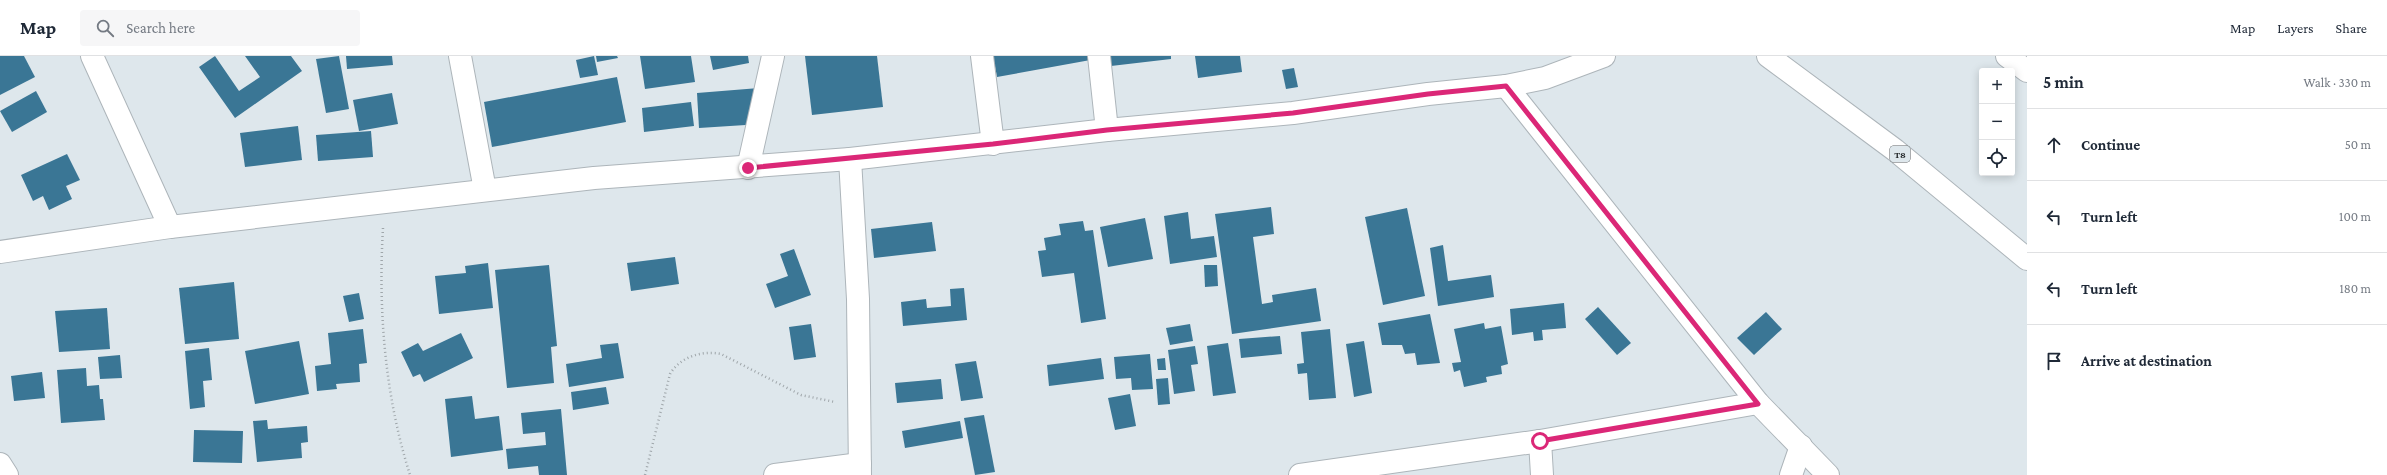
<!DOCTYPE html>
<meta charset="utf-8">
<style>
body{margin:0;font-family:"Crimson Pro",serif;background:#f6f6f7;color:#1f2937}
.controls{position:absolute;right:12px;top:12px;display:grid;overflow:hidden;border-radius:4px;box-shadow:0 2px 10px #0003}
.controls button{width:36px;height:36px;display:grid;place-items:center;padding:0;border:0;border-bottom:1px solid #e0e1e3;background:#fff;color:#1f2937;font:20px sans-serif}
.stop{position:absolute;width:12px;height:12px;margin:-9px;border:3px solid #db2777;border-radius:50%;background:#fff}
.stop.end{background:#db2777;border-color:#fff;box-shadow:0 1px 4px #0008}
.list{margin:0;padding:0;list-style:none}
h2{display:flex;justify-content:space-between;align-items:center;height:52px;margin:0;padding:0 16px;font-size:17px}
h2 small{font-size:13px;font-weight:400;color:#747a83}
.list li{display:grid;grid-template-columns:26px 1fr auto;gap:12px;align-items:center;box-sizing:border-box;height:72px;padding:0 16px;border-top:1px solid #e0e1e3}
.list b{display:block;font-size:15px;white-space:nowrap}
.list em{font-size:13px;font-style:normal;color:#747a83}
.icon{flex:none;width:22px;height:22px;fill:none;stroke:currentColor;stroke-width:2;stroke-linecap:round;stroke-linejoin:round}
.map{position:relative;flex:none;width:2027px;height:419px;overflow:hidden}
header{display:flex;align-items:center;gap:24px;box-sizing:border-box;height:56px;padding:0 20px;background:#fff;border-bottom:1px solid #e0e1e3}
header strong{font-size:19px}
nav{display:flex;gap:22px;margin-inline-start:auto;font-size:14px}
.search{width:280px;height:36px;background:#f6f6f7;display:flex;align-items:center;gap:10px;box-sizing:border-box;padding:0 14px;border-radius:4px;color:#747a83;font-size:15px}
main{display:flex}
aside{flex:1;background:#fff}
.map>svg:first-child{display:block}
.building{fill:#3a7695}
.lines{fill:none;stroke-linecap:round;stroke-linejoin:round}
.minor-casing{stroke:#adb5ba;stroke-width:24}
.tertiary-casing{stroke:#adb5ba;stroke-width:24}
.trunk-casing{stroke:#adb5ba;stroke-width:24}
.path{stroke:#9fa6aa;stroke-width:2.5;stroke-dasharray:1 3;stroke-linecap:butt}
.minor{stroke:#fff;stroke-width:22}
.tertiary{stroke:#fff;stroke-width:22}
.trunk{stroke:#fff;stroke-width:22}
.route{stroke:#db2777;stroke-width:5}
.labels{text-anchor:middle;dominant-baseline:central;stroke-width:3.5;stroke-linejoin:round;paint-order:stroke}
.shield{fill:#dee7ec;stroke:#585d60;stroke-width:1}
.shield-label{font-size:10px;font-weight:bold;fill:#1f2224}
</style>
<header>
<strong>Map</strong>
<div class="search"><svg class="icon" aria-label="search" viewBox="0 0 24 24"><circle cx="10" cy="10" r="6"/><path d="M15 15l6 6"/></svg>Search here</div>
<nav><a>Map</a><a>Layers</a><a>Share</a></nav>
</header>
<main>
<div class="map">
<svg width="2027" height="419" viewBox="0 0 2027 419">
<rect width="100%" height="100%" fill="#dee7ec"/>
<g class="building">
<path d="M0,0H24L35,21L0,39Z"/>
<path d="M215,0L239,35L260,21L245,0H291L302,15L235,62L199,11Z"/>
<path d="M339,0L349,53L326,57L316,3Z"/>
<path d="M346,0H392L393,9L347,13Z"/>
<path d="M594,0L598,19L580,22L576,4Z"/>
<path d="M596,0H617L618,2L597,6Z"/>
<path d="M640,0H691L695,26L645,33Z"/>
<path d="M710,0H748L749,7L713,14Z"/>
<path d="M805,0H877L883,51L812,59Z"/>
<path d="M993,0H1095L1096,3L997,21Z"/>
<path d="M1110,0H1171V3L1111,10Z"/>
<path d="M1195,0H1240L1242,16L1198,22Z"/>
<path d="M1294,12L1298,31L1286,33L1282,14Z"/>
<path d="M617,21L626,66L492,91L484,46Z"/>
<path d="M759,32L761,68L699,72L697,37Z"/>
<path d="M36,35L47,56L12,76L0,55Z"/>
<path d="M392,37L398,68L359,75L353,44Z"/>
<path d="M691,46L694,70L644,76L642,52Z"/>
<path d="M298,70L302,104L245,111L240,77Z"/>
<path d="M371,75L373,101L318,105L316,79Z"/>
<path d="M67,98L80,124L66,130L72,143L49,154L43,140L33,145L21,119Z"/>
<path d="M1271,151L1274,178L1253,181L1262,248L1273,246L1272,239L1316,232L1321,265L1232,278L1215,158Z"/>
<path d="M1407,152L1425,240L1383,249L1365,161Z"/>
<path d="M1188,156L1191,183L1214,180L1217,201L1170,208L1164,160Z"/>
<path d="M1145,162L1153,203L1108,211L1100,171Z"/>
<path d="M1083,165L1085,175L1093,174L1106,263L1081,267L1074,217L1042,221L1038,195L1046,194L1044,182L1061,179L1059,168Z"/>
<path d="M932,166L936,195L874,202L871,173Z"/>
<path d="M1443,189L1448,225L1491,219L1494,241L1438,250L1430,192Z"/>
<path d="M794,193L811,239L775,252L766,228L788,220L780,198Z"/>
<path d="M675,201L679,228L631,235L627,207Z"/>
<path d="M488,207L493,252L439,258L435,220L466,217L465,210Z"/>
<path d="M549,209L557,290L551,291L554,327L507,332L495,214Z"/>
<path d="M1204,209H1217L1218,230L1205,231Z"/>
<path d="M234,226L239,283L185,288L179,232Z"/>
<path d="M964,232L967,264L903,270L901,246L926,243L927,252L951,250L950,233Z"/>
<path d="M359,237L364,263L349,266L343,240Z"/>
<path d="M1564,247L1566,272L1542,274L1543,284L1534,285L1533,276L1512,279L1510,253Z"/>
<path d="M1598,251L1631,287L1617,299L1585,263Z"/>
<path d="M107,252L110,293L59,296L55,255Z"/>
<path d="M1766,256L1782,273L1754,299L1737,282Z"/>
<path d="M1430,258L1440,307L1417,309L1415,297L1405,298L1402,289H1382L1378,267Z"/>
<path d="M1484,267L1485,273L1501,270L1508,308L1501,310L1502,318L1486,321L1487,326L1464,331L1460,314L1454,316L1452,307L1461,306L1454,273Z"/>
<path d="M811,268L816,301L794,304L789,271Z"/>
<path d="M1190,268L1193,285L1170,289L1166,272Z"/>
<path d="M363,273L367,307L359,308L360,326L336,328L337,333L317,335L315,310L331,308L328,277Z"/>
<path d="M1330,273L1336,342L1309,344L1307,317L1298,318L1297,308L1304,307L1301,276Z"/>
<path d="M461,277L473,302L424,326L420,318L413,321L401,296L418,287L423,295Z"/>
<path d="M1280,280L1282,298L1241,302L1239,283Z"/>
<path d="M299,285L309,338L255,348L245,295Z"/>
<path d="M1364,285L1372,337L1354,341L1346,288Z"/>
<path d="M618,287L624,322L569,331L566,308L602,302L600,289Z"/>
<path d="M1228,287L1236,337L1213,340L1207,290Z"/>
<path d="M1195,290L1198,308L1191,309L1195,335L1174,338L1168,294Z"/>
<path d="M209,292L212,324L203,325L205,351L190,353L185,295Z"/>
<path d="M1150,298L1153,333L1132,334L1131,322L1116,323L1114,301Z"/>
<path d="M120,299L122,322L100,323L98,301Z"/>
<path d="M1101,302L1104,323L1049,330L1047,309Z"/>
<path d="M1165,302L1166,314H1158L1157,303Z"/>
<path d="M976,305L983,342L961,345L955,308Z"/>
<path d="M86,312L87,330L99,329L100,343H103L105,364L61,367L57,314Z"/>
<path d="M42,316L45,342L14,345L11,320Z"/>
<path d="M1168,322L1170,348L1158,349L1156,323Z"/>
<path d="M941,323L943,343L897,347L895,327Z"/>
<path d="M606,331L609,348L573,354L571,336Z"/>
<path d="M1130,338L1136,370L1115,374L1108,342Z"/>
<path d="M472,340L475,363L499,360L503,394L451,401L445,343Z"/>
<path d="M561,353L567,419H539L538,410L508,413L506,393L546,389L545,376L523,378L521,357Z"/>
<path d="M984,359L995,416L975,419L964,362Z"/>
<path d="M267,364L268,373L307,370L308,386L301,387L302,402L257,406L253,365Z"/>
<path d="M960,365L963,382L905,392L902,375Z"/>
<path d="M194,374L243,375L242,407L193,406Z"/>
</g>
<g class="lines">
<defs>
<g id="minor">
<path d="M92,0L170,171"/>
<path d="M460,0L485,134"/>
<path d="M982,0L993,88"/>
<path d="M1099,0L1107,74"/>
<path d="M1506,30L1758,347L1828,419"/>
<path d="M850,103L858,243L860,419"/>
<path d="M748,112L773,0"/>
<path d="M1540,385L1542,419"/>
<path d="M0,408L7,419"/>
<path d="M775,419L860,408"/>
<path d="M1300,419L1540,385L1758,347"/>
<path d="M1791,419L1801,390"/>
</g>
<g id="tertiary">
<path d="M2007,0L2027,15"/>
<path d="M0,196L170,171L594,122L850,103L1107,74L1293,57L1428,38L1506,30L1545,22L1604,0"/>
</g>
<path id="trunk" d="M1768,0L1895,94L2027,203"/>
</defs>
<use href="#minor" class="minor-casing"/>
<use href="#tertiary" class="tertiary-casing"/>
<use href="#trunk" class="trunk-casing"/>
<g class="path">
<path d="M383,172C378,255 385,340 410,419"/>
<path d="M645,419L670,318C680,301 702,294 721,298L801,339L835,346"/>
</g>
<use href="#minor" class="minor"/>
<use href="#tertiary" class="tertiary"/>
<use href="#trunk" class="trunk"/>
</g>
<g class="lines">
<path class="route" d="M748,112L993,88L1107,74L1293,57L1428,38L1506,30L1758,348L1540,385"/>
</g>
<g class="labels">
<rect class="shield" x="1890" y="90" width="20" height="16" rx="3"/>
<g class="shield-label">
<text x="1900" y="98">T8</text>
</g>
</g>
</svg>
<div class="controls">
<button>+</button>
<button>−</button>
<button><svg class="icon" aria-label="locate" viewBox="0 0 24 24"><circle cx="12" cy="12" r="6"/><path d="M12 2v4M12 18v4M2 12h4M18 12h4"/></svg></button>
</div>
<div class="stop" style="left:1540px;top:385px"></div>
<div class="stop end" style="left:748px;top:112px"></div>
</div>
<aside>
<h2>5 min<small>Walk · 330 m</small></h2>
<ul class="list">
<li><svg class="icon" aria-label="ahead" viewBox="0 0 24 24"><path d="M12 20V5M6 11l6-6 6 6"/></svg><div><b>Continue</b></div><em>50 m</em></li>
<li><svg class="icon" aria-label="left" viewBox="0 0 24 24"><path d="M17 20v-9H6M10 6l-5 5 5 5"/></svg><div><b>Turn left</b></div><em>100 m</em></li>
<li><svg class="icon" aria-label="left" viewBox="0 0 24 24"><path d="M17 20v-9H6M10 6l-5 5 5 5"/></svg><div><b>Turn left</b></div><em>180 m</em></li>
<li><svg class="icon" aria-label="arrive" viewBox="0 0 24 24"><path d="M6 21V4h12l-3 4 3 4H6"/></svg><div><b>Arrive at destination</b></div></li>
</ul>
</aside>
</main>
